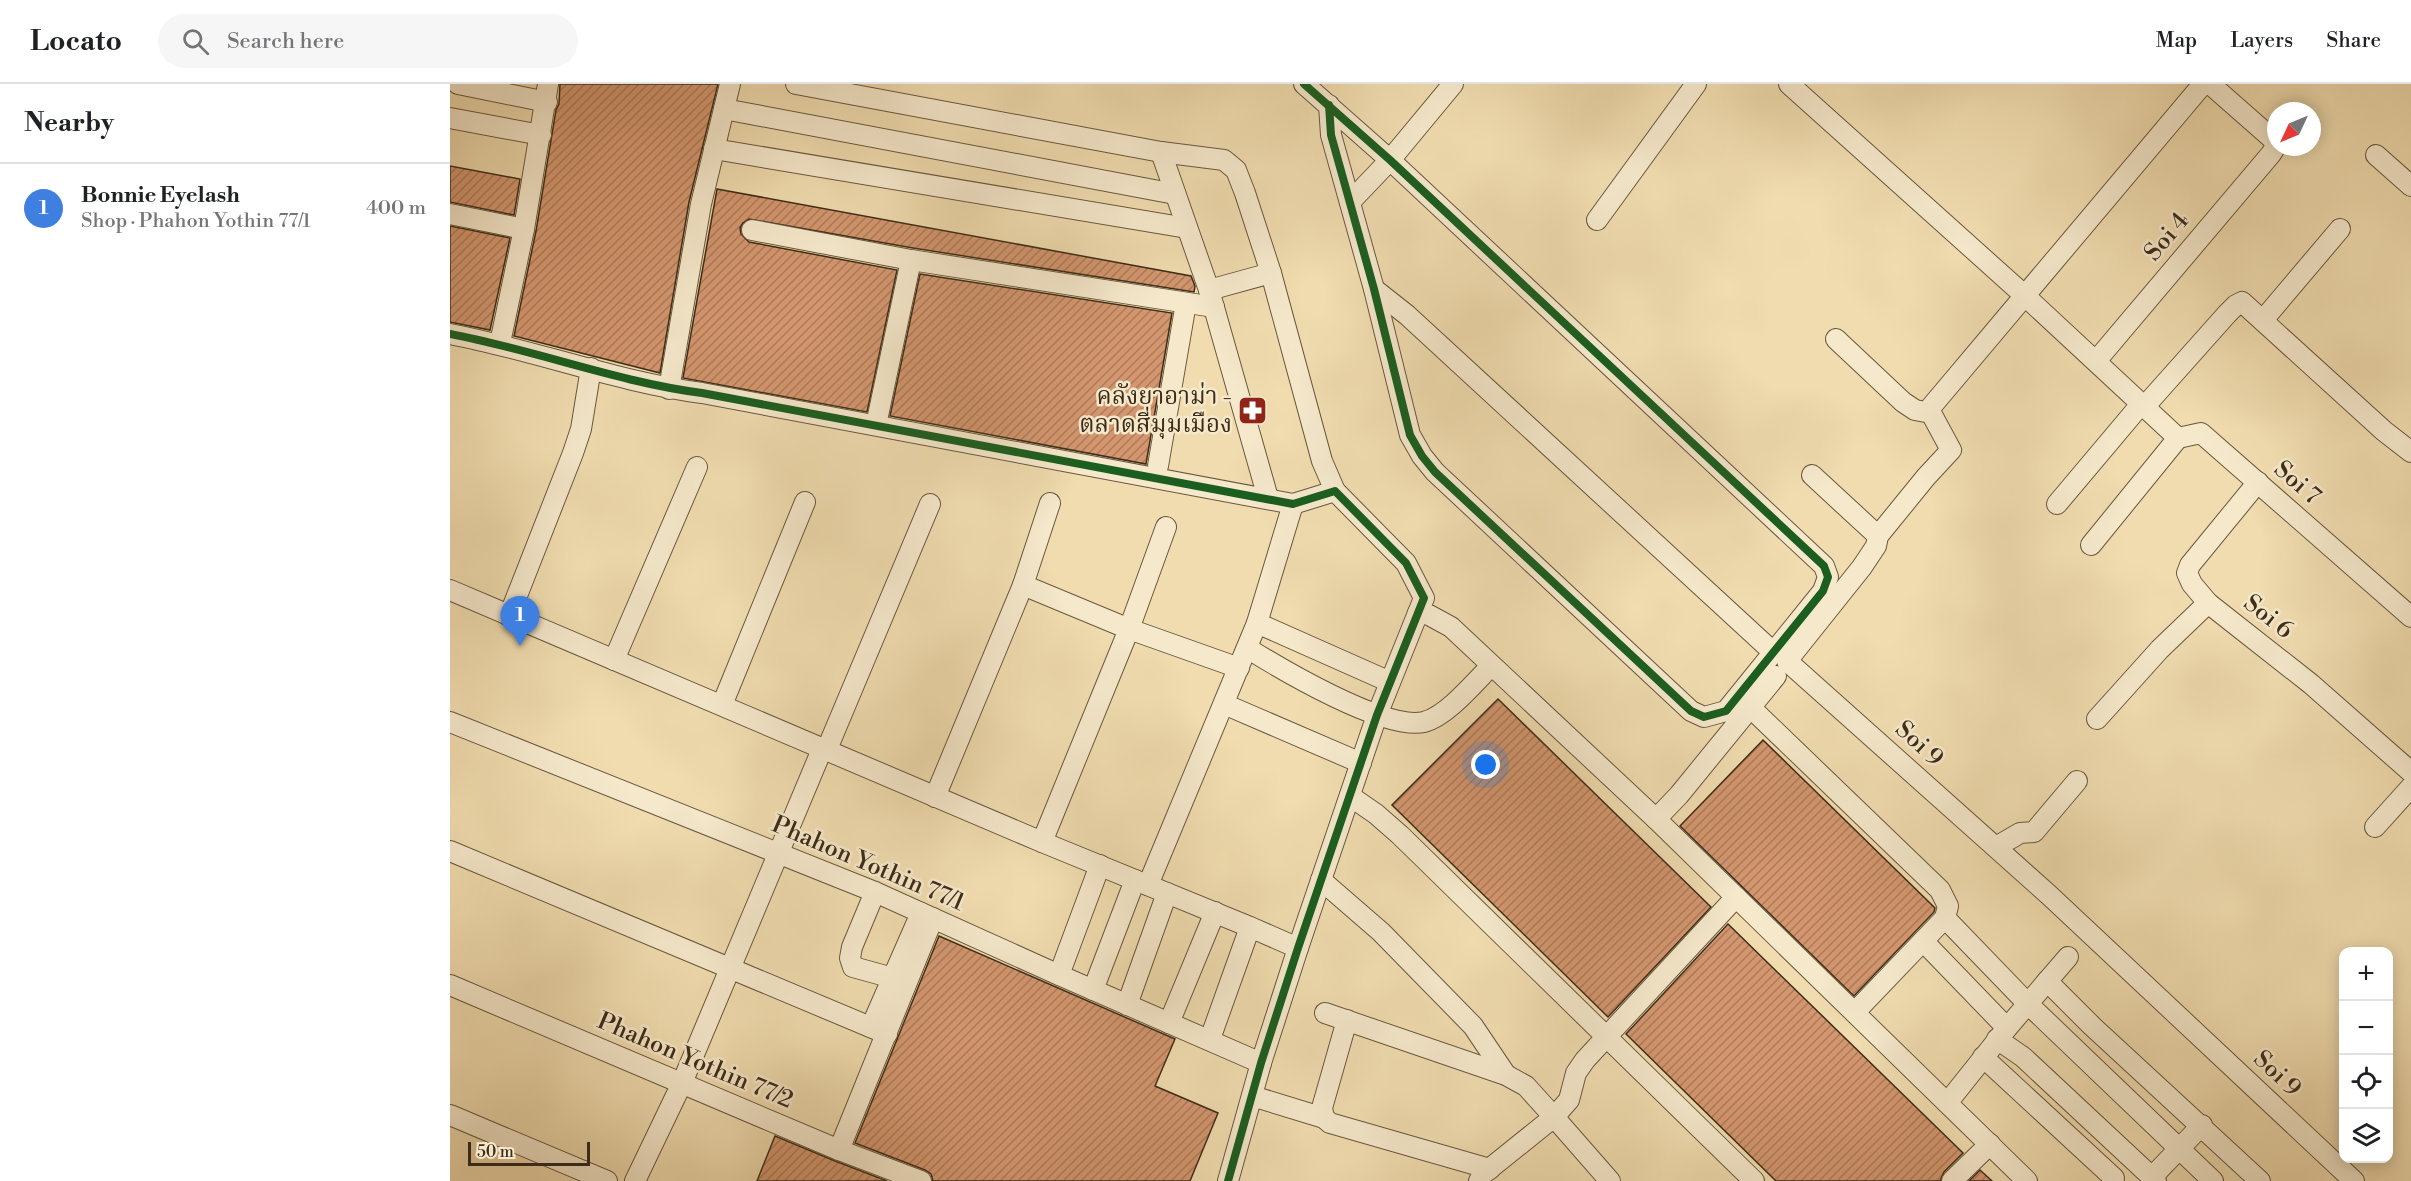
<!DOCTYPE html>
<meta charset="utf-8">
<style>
body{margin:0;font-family:"Libre Bodoni","Noto Serif Thai",serif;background:#f6f6f6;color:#202124}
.controls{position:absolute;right:18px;bottom:18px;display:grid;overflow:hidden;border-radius:12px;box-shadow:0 3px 15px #0003}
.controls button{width:54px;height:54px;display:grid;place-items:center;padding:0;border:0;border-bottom:2px solid #e0e0e0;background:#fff;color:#202124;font:30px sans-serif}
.compass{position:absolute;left:1817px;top:18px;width:54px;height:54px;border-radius:50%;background:#fff;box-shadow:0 3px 15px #0003;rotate:226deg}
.scale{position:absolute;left:18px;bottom:15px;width:122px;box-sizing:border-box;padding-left:6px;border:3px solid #3e2c19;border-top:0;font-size:16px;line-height:21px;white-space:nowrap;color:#3e2c19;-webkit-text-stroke:4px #f5e8cb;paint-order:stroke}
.you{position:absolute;left:1036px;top:681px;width:21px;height:21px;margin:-15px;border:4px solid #fff;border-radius:50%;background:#1a73e8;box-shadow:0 0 0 9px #1a73e833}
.badge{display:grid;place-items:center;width:39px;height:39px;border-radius:50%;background:#1a73e8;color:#fff;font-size:20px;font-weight:700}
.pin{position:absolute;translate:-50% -50px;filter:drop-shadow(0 2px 3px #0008)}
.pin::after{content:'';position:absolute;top:32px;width:21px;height:18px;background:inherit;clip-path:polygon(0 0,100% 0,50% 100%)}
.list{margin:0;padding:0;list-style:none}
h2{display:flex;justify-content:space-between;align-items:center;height:78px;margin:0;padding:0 24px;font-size:26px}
h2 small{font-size:20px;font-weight:400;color:#757577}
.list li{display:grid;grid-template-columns:39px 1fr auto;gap:18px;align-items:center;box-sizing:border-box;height:90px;padding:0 24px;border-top:2px solid #e0e0e0}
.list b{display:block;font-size:22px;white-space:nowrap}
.list p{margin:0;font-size:20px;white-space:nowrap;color:#757577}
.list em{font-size:20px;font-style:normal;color:#757577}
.icon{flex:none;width:33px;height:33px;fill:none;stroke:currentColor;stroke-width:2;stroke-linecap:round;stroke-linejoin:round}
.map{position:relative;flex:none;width:1961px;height:1097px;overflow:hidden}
header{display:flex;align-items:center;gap:36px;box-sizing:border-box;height:84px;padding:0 30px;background:#fff;border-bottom:2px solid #e0e0e0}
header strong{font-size:28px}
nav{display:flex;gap:33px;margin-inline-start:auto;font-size:21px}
.search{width:420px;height:54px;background:#f6f6f6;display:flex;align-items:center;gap:15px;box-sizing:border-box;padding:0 21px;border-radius:33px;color:#757577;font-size:22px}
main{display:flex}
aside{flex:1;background:#fff}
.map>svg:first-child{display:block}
.building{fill:url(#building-hatch);stroke:#3e2c19;stroke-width:1.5}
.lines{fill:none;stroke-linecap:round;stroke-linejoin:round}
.minor-casing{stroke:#6a583e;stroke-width:22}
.minor{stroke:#f5e8cb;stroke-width:20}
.cycleway-casing{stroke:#f5e8cb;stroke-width:11}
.cycleway{stroke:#1b5e20;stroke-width:8}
.labels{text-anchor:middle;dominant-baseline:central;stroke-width:5;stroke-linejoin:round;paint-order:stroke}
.street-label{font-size:24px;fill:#3e2c19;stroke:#f5e8cb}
.poi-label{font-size:24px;fill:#3e2c19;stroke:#f5e8cb;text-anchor:end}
</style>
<header>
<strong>Locato</strong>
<div class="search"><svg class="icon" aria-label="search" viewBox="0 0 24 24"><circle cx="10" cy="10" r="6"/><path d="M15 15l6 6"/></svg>Search here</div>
<nav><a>Map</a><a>Layers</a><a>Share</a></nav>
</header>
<main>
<aside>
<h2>Nearby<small></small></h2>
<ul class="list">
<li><span class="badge" style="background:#3f7fe0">1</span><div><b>Bonnie Eyelash</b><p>Shop · Phahon Yothin 77/1</p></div><em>400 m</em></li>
</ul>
</aside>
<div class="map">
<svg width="1961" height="1097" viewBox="0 0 1961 1097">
<defs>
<pattern id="building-hatch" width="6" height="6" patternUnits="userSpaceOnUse" patternTransform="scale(1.5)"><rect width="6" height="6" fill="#d3966e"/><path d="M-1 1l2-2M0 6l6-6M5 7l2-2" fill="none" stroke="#ad7b5a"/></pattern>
</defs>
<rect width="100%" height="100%" fill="#f0dcaf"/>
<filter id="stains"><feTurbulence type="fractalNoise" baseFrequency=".00333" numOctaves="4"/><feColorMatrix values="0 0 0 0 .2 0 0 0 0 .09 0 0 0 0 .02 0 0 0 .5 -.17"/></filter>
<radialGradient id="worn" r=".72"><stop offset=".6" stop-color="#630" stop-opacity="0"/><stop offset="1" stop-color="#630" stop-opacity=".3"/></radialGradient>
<g class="building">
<path d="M110,0H268L239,118L210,289L64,252L86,147L106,26L109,20Z"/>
<path d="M0,82L70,95L64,131L0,118Z"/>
<path d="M267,105L741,192L745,202L744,208L463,164L299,135L293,139L290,144L291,150L299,158L447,186L417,328L233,294Z"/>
<path d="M0,142L60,154L40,246L0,238Z"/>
<path d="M470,190L722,229L696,380L440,332Z"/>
<path d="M1048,615L1261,823L1158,933L942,721Z"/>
<path d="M1313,656L1485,824L1484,828L1404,912L1230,742Z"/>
<path d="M1278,840L1513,1069L1494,1088L1490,1097H1326L1176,950Z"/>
<path d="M489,852L725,955L705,1002L768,1029L740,1097H483L481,1090L475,1086L405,1059Z"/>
<path d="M325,1052L385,1077L437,1097H307Z"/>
<path d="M1530,1086L1542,1097H1519Z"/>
</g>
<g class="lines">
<defs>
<g id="minor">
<path d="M8,0L97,18"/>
<path d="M346,0L711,68L774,76L786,86L795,109L821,189L872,377L885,407"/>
<path d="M854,0L940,76L1374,482L1378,493L1373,507L1276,627L1254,633L1241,627L985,388L972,372L960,351L924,205L881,51L879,21"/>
<path d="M1339,0L1574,211L1728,354L1751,349L1961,533"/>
<path d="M1753,0L1481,323V329L1501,366L1476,393L1428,452L1426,462L1412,483L1337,577L1599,811L1904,1097"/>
<path d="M1760,0L1826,58"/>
<path d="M274,25L725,110"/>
<path d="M0,34L91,51"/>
<path d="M264,65L737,144"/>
<path d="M711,68L759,206L818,414"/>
<path d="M1926,71L1961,102"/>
<path d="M900,118L940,76L1003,0"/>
<path d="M0,130L74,145"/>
<path d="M1147,136L1246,0"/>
<path d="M302,146L461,176L764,223"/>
<path d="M924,205L957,231L1323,568"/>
<path d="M759,206L821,189"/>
<path d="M1813,236L1890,145"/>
<path d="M0,250C85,266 167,298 252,309L843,420L885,407L956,479L974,514L927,631L848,864L811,979L778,1097"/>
<path d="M1386,255L1453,318L1465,326L1481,329"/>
<path d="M50,259L74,145L98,0"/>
<path d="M1646,277L1821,70L1826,62"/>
<path d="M219,305L251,120L280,0"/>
<path d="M1695,322L1777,230L1786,221L1792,218L1934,347L1961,368"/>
<path d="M426,341L461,176"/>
<path d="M708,382L736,219"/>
<path d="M1362,391L1428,452"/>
<path d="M1808,398L1740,481L1737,489L1742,500L1758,519L1861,600L1961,688"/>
<path d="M1607,420L1692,319"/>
<path d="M1641,461L1728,354"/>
<path d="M573,501L679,545L789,584"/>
<path d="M0,506L592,758L800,843L848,864"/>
<path d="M968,529L979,531L1001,543L1206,735L1577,1097"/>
<path d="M59,532L123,369L131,345L141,284"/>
<path d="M807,539L940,598"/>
<path d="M797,564C831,585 935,647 974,638C997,632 1025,598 1041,582"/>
<path d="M164,576L247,383"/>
<path d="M774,620L911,679"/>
<path d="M272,621L355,418"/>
<path d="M1301,624L1490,806L1498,822L1495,834L1405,928"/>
<path d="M1647,635L1710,565L1758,519"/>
<path d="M0,638L425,808L609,891L811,979"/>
<path d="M377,665L480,420"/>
<path d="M900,712L926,730L950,751L1304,1097"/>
<path d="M485,713L573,501L600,419"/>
<path d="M1206,735L1229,711L1326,592"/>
<path d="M1925,743L1961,703"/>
<path d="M592,758L679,545L716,443"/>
<path d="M1546,763L1570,749L1584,748L1627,697"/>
<path d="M0,767L437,950"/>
<path d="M871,796L931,848L1023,942L1056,991"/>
<path d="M698,801L807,539L843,420"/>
<path d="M425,808L402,863L400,874L403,883L443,894"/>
<path d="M1495,834L1578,920L1763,1097"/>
<path d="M1473,857L1557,944"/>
<path d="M609,891L650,781"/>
<path d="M1597,897L1642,942L1810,1097"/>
<path d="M0,901L389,1066L471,1097"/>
<path d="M643,906L685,796"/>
<path d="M677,921L717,809"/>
<path d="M875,929L1056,991L1076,1002L1104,1033L1119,1016L1126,989L1135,976L1286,813"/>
<path d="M897,936L872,1024L874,1034L880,1039L1040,1085"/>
<path d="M719,939L765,828"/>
<path d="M421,943L471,829"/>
<path d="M760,955L800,843"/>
<path d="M1547,955L1573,973L1706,1097"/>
<path d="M1533,973L1664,1094"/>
<path d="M802,1012L874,1034"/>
<path d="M1498,1018L1557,944L1618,873"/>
<path d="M0,1031L157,1097"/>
<path d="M389,1066L483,834"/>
<path d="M1702,1093L1752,1041"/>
<path d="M185,1097L232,999L373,663"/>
<path d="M1029,1097L1033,1090L1104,1033L1160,1097"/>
<path d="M1502,1097L1540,1060"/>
</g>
</defs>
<use href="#minor" class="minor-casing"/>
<use href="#minor" class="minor"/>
<defs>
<g id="cycleway">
<path d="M854,0L940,76L1374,482L1378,493L1373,507L1276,627L1254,633L1241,627L985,388L972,372L960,351L924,205L881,51L879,21"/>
<path d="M0,250C85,266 167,298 252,309L843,420L885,407L956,479L974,514L927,631L848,864L811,979L778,1097"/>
</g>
</defs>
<use href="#cycleway" class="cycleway-casing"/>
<use href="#cycleway" class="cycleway"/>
</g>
<defs>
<symbol id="pharmacy-square" viewBox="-11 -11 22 22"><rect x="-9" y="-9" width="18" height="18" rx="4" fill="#8f2418" stroke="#f5e8cb"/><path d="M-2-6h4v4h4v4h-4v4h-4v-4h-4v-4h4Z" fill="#fff"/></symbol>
</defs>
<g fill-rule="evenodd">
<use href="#pharmacy-square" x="786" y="310" width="33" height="33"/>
</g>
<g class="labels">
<g class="street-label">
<text transform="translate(1717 153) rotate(-50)">Soi 4</text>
<text transform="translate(1847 399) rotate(41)">Soi 7</text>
<text transform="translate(1818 533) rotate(38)">Soi 6</text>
<text transform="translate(1469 660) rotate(42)">Soi 9</text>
<text transform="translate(418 780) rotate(23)">Phahon Yothin 77/1</text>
<text transform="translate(245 977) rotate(23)">Phahon Yothin 77/2</text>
<text transform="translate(1827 990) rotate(43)">Soi 9</text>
</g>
<g class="poi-label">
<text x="782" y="313">คลังยาอาม่า -<tspan x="782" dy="28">ตลาดสี่มุมเมือง</tspan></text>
</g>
</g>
<rect width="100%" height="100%" filter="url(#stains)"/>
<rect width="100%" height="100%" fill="url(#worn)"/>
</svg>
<div class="controls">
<button>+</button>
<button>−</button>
<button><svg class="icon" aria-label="locate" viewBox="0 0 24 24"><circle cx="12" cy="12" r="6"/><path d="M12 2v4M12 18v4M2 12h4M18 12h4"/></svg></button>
<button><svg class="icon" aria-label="layers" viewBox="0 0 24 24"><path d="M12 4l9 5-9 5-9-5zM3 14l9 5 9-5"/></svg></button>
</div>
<svg class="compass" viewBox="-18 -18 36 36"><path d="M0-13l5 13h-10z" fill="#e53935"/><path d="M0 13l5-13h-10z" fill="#757577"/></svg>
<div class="scale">50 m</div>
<div class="you"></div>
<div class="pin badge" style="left:70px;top:562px;background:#3f7fe0">1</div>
</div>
</main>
